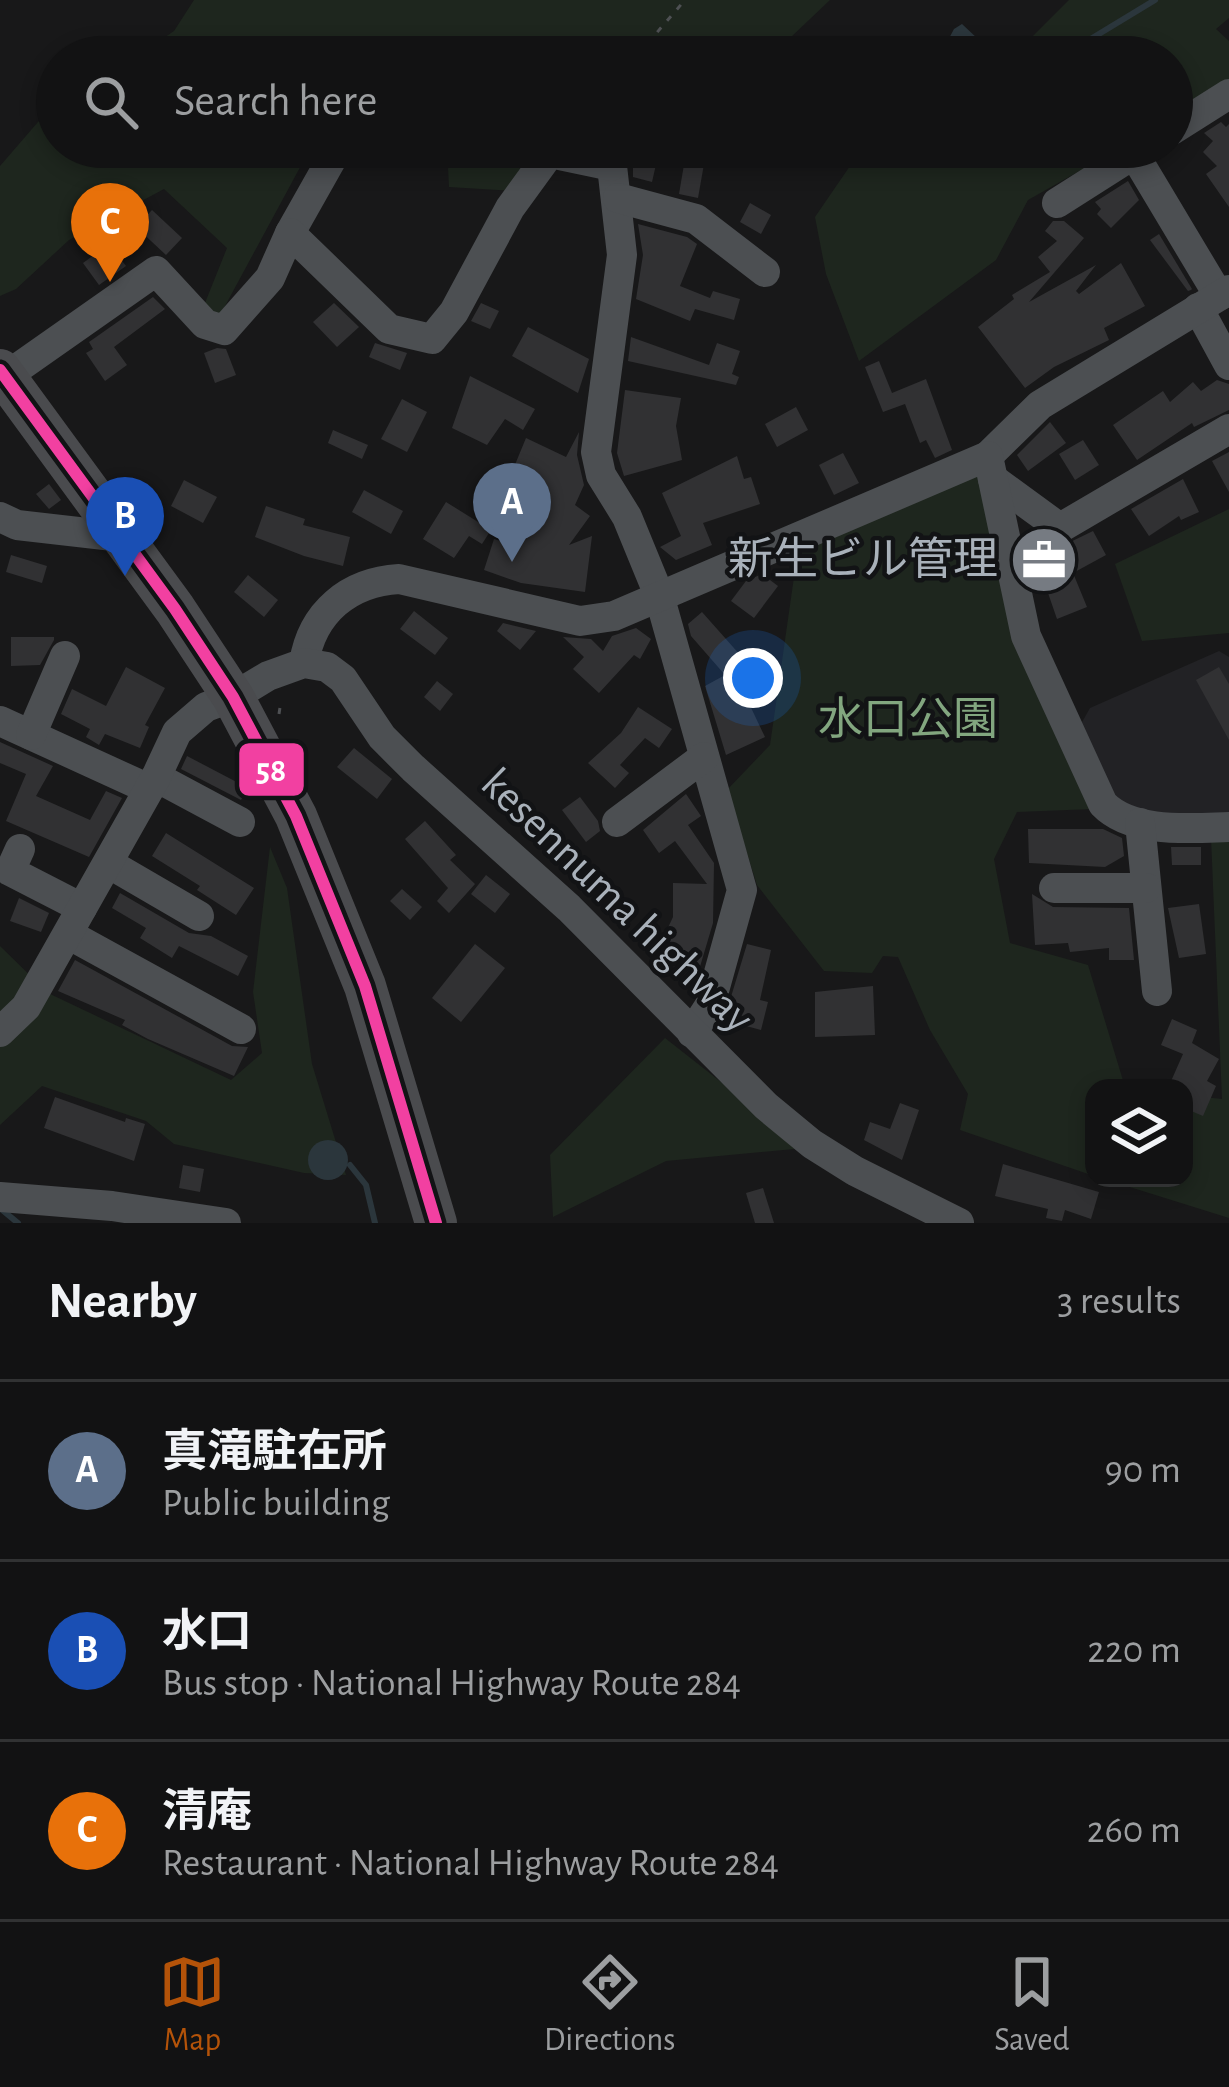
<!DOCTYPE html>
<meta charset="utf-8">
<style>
body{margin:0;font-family:"Alegreya Sans","Noto Sans JP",sans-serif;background:#1f2021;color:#f1f3f6}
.controls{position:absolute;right:36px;bottom:36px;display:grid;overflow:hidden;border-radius:24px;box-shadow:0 6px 18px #0003}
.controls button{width:108px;height:108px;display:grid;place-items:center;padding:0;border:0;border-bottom:3px solid #313233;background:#121213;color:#f1f3f6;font:60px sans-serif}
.you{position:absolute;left:753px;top:678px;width:42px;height:42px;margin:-30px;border:9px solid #fff;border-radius:50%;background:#1a73e8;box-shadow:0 0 0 18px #1a73e833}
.badge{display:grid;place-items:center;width:78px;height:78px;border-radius:50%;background:#b45309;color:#fff;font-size:39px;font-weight:700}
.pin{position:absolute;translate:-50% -99px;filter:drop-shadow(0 3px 6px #0008)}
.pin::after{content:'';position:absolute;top:63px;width:42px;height:36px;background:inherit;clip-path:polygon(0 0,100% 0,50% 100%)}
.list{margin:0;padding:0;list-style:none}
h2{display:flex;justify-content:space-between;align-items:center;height:156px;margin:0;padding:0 48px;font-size:51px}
h2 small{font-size:39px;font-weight:400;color:#9c9ea0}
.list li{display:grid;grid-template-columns:78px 1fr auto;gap:36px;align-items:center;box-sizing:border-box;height:180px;padding:0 48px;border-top:3px solid #313233}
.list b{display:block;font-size:45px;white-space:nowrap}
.list p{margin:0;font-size:39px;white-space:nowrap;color:#9c9ea0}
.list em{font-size:39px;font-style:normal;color:#9c9ea0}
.icon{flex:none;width:66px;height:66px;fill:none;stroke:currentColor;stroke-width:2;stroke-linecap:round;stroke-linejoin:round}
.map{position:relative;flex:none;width:1229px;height:1223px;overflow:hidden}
.search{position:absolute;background:#121213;box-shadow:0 6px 18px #0003;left:36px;right:36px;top:36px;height:132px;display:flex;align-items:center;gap:30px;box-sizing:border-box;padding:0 42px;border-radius:66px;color:#9c9ea0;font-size:45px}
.sheet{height:696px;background:#121213}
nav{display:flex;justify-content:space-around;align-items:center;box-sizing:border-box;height:168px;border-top:3px solid #313233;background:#121213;font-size:33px;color:#9c9ea0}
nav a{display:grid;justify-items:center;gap:6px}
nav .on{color:#b45309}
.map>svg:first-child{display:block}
.built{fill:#222225}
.green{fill:#1e261e}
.water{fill:#2b363c}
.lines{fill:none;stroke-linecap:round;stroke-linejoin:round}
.stream{stroke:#2b363c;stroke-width:6}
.building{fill:#313133}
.path{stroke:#4e5053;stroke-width:3;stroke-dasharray:6 9;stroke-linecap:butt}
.minor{stroke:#4c4f52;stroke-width:30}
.highway{stroke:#4a4b4e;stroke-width:42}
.bus-1-casing{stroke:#121315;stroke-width:21}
.bus-1{stroke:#f240a1;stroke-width:12}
.labels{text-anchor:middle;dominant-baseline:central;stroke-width:9;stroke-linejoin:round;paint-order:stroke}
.poi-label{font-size:45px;fill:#a9b1ba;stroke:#121315;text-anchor:end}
.park-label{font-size:45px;fill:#82a67f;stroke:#121315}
.street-label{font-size:45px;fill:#a9b1ba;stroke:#121315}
.line-badge{stroke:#121315;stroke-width:4.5}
.badge-label{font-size:33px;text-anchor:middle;font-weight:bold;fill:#fff}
</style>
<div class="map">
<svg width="1229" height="1223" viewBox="0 0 1229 1223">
<rect width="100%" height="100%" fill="#181819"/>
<path class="built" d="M1219,651L1229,657V814L1134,817L1110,803L1077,731L1090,708Z"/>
<g class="green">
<path d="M194,0H830L770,57H136L174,31Z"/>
<path d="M1069,0H1229V18L1216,29L1229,41V80L1172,116V57H1012Z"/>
<path d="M57,100V147H311L211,332L205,303L227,248L164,189L69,240L16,289L0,296V166Z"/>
<path d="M447,147H546L512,191L449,187Z"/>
<path d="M863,147H1122L1028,200L996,260L859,361L826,274L815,217Z"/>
<path d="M980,471L1093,809L1017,812L994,859L1010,943L1088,965L1125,1087L1129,1088H1094V1176L960,1130L968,1094L930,1030L898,957L883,956L872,973L824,971L757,885L727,790L770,745L798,549Z"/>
<path d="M1229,509V633L1142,641L1115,564Z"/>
<path d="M1211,838L1229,839V1218L1101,1178H1184V1095L1222,1099Z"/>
<path d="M270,847L287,888L312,1064L346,1175L304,1173L174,1144L146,1121L42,1086L0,1125V946L48,993L231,1080L262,1053L253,992Z"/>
<path d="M665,1038L805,1148L666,1161L553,1217L550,1155Z"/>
</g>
<g class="water">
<path d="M962,24L979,40L978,52L972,57H939L954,29Z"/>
<circle cx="328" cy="1160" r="20"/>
</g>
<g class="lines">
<g class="stream">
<path d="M1061,57L1155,0"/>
<path d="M350,1165L366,1185L375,1223"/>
<path d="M1,1209L18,1223"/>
</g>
</g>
<g class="building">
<path d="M1221,122L1226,127L1229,124V207L1206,174L1217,166L1203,152L1213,141L1204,133Z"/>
<path d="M351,147H398L391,166Z"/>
<path d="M633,147H660L652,182L633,177Z"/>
<path d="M687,147H707L698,198L679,194Z"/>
<path d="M1128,181L1139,200L1111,228L1097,214L1101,209L1095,202Z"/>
<path d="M750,203L771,215L761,234L740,222Z"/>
<path d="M152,210L182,238L166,255L136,227Z"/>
<path d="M1053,221H1064L1084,238L1029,302L1096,265L1076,291L1079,294L1121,263L1145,306L1104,328L1109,340L1054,367L1025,388L978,327L1014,299L1012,295L1050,272L1038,257L1057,241L1045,231Z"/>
<path d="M638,224L687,237L697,244L680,286L710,298L713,291L740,299L734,320L695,309L690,321L636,299L643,255Z"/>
<path d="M1159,234L1192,289L1191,290L1188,291L1150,240Z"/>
<path d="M109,244L126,266L99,285L83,263Z"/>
<path d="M153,297L165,309L114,347L127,365L105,381L86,353L93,349L89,342Z"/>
<path d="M334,303L359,327L337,347L313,322Z"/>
<path d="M481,303L499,311L490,329L471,321Z"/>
<path d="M528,327L589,359L578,393L512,356Z"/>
<path d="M631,337L709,365L717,343L740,351L732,374L739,377L736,385L628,361Z"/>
<path d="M375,343L407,353L400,370L369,357Z"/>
<path d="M217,348L226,349L236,375L215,383L204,353Z"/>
<path d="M879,361L892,393L926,379L952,450L935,458L926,440L920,443L905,404L883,412L865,367Z"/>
<path d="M470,376L535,409L523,430L505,419L487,445L452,428Z"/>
<path d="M1217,380L1229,384V410L1194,427L1192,423L1137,460L1113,425L1163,391L1170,402L1193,382L1201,391Z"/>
<path d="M625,390L681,398L676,426L682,460L624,476L617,453Z"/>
<path d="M402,399L427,412L407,452L381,439Z"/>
<path d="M796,407L808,430L777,447L765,424Z"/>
<path d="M1050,422L1066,443L1028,471L1017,455Z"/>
<path d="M333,430L368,445L362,459L328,443Z"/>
<path d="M579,432L577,455L584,485L575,505L590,516L569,545L592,536L585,592L521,583L484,570L494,539L516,546L539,519L500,501L526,438L566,457Z"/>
<path d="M1083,440L1099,465L1075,480L1059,454Z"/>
<path d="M1229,452V492L1212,461Z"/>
<path d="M843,453L859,483L834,495L819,465Z"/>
<path d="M737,456L744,479L751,477L760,504L703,523L712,545L676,560L660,547L681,536L662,493Z"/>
<path d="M1183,479L1199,512L1181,520L1179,516L1149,536L1131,509Z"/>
<path d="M184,480L217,497L203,523L171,506Z"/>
<path d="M49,484L61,500L49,509L36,494Z"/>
<path d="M364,490L403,511L391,534L352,512Z"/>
<path d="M446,502L491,530L482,544L469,536L454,558L423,539Z"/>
<path d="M266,506L305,519L303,525L350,537L343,566L304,556L255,537Z"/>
<path d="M1093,531L1106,555L1073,573L1087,607L1057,619L1029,538L1037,536L1060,547Z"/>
<path d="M11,555L47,566L42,583L6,572Z"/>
<path d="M762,574L778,586L754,618L731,601L746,581Z"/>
<path d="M248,575L278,600L264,617L234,592Z"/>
<path d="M414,611L448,638L435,655L400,629Z"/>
<path d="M702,612L749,665L760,688L745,695L765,737L726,755L705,686L725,675L691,636L688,624Z"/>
<path d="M503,623L536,631L520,650L497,631Z"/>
<path d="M636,628L651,639L640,659L634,655L599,693L573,669L584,657L563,637L591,639L603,651L612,636Z"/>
<path d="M11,637H54V640L40,665L11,666Z"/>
<path d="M126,667L165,688L145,725L149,727L140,748L105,734L99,745L86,737L90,729L61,714L72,689L106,706Z"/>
<path d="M1219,667L1229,684V740L1196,680Z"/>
<path d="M437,681L453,694L440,711L424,697Z"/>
<path d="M638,707L672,729L659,748L645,738L620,765L629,773L615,788L588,763L621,733Z"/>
<path d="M0,742L53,766L36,796L90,820L106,791L122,798L89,857L6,821L26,774L0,763Z"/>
<path d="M354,748L392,779L377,799L337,767Z"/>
<path d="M187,756L248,788L241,800L181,769Z"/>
<path d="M686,794L701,816L688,825L714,863L713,923L699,970L657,951L673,917V883L707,884L675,841L659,853L643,830Z"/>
<path d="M580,797L598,821L600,831L586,842L562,810Z"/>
<path d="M425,821L456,855L450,860L475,884L449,913L437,901L448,888L405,839Z"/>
<path d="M1028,829H1103L1122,838L1124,856L1105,867L1029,863Z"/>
<path d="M166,833L254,888L236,915L197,890L200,886L152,856Z"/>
<path d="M1171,847H1201V865H1172Z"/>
<path d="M486,875L510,894L495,913L471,894Z"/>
<path d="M402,889L422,907L410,920L390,901Z"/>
<path d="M120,893L189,933L211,936L248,956L238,976L179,946L172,958L140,938L146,928L112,908Z"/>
<path d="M1032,894L1053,907L1129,908L1134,960H1109V948L1070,952L1068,943L1035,945Z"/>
<path d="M19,898L49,913L41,932L10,921Z"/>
<path d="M1199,904L1206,954L1179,958L1168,908Z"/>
<path d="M475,944L505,968L461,1022L432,998Z"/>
<path d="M747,944L771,950L760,1000L768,1002L761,1030L724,1020Z"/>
<path d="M75,960L232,1046L248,1047L234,1076L148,1039L122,1025L125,1020L58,991Z"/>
<path d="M873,986L875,1035L815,1037V992Z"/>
<path d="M1172,1019L1197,1030L1192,1043L1219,1059L1207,1081L1216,1086L1203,1116L1184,1108V1088H1168L1183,1054L1161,1045Z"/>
<path d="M55,1097L125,1122L126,1118L145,1124L134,1161L44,1128Z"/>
<path d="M900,1103L919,1110L902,1160L864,1140L870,1122L890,1129Z"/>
<path d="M1003,1164L1099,1192L1091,1219L1065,1210L1062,1221L1046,1218L1048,1209L995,1196Z"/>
<path d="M183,1165L204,1169L200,1192L179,1188Z"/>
<path d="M763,1188L774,1223H755L746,1193Z"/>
</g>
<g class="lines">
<g class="path">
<path d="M641,57L647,44L685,0"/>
<path d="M279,714L281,701"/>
</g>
<g class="minor">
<path d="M1172,130L1229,94"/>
<path d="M614,147L612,166L622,255L596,452L601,475L627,517L659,595L742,890L710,1005L692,1033"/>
<path d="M1134,154L1219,296"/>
<path d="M618,198L696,219L765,272"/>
<path d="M1057,203L1145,147"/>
<path d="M290,233L334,155"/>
<path d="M1198,308L1229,365"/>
<path d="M5,377L156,271L205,324L224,330L270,278L290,233L389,329L432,339L454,312L510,208L550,153L612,166"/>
<path d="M988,456L1040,405L1229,290"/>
<path d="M993,479L1060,528L1229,429"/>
<path d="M0,517L17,525L122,537"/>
<path d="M304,663C312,612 349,582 399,579L580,621L614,616L988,456L1026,636L1103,804C1132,834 1191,828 1229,827"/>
<path d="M0,721L149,789"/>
<path d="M31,735L65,656"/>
<path d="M156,777L240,822"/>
<path d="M617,822L704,757"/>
<path d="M1140,823L1157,991"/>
<path d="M20,849L10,871L82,908"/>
<path d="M108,863L199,916"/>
<path d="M1054,888H1146"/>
<path d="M68,934L241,1029"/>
<path d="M0,1032L26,1007L156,777L177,732L206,707L233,697L268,676L304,663L327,667L343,679L382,737L413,768L569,908L766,1106L812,1144L855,1171L959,1223"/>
<path d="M0,1197L112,1206L226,1223"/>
</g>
<path class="highway" d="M0,370L175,609L233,697L296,816L365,986L436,1223"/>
<defs>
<path id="bus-1" d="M0,370L175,609L233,697L296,816L365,986L436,1223"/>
</defs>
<use href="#bus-1" class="bus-1-casing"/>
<use href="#bus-1" class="bus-1"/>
</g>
<defs>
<symbol id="office-disc" viewBox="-11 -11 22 22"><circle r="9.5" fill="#767b82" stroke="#121315"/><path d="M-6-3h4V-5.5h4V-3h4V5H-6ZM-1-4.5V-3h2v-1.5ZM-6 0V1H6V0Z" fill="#fff"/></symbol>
</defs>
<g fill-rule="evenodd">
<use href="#office-disc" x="1006" y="522" width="76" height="76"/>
</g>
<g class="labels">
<g class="poi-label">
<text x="998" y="560">新生ビル管理</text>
</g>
<g class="park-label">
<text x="908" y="720">水口公園</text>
</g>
<g class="street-label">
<text transform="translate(617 901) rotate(44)">kesennuma highway</text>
</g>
</g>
<rect class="line-badge" x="237" y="741" width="69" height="57" rx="12" fill="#f240a1"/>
<g class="badge-label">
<text x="271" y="781">58</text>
</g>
</svg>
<div class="controls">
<button><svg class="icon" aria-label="layers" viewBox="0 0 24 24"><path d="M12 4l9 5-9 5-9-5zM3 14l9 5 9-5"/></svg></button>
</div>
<div class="you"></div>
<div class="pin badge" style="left:512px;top:562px;background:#5c6f8a">A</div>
<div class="pin badge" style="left:125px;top:576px;background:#1a4fb4">B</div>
<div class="pin badge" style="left:110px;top:282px;background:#e8710a">C</div>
<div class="search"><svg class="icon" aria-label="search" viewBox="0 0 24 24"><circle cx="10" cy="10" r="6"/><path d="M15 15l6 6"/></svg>Search here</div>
</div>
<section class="sheet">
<h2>Nearby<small>3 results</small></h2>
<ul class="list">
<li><span class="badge" style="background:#5c6f8a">A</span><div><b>真滝駐在所</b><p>Public building</p></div><em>90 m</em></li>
<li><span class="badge" style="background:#1a4fb4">B</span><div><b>水口</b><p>Bus stop · National Highway Route 284</p></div><em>220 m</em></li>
<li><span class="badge" style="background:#e8710a">C</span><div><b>清庵</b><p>Restaurant · National Highway Route 284</p></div><em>260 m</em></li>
</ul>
</section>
<nav>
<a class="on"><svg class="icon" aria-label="map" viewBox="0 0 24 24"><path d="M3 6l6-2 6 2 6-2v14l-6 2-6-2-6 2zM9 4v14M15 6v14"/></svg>Map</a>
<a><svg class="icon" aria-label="directions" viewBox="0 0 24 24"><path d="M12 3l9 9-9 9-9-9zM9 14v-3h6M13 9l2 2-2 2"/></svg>Directions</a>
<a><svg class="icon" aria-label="saved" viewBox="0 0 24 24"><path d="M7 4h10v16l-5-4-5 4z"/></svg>Saved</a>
</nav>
